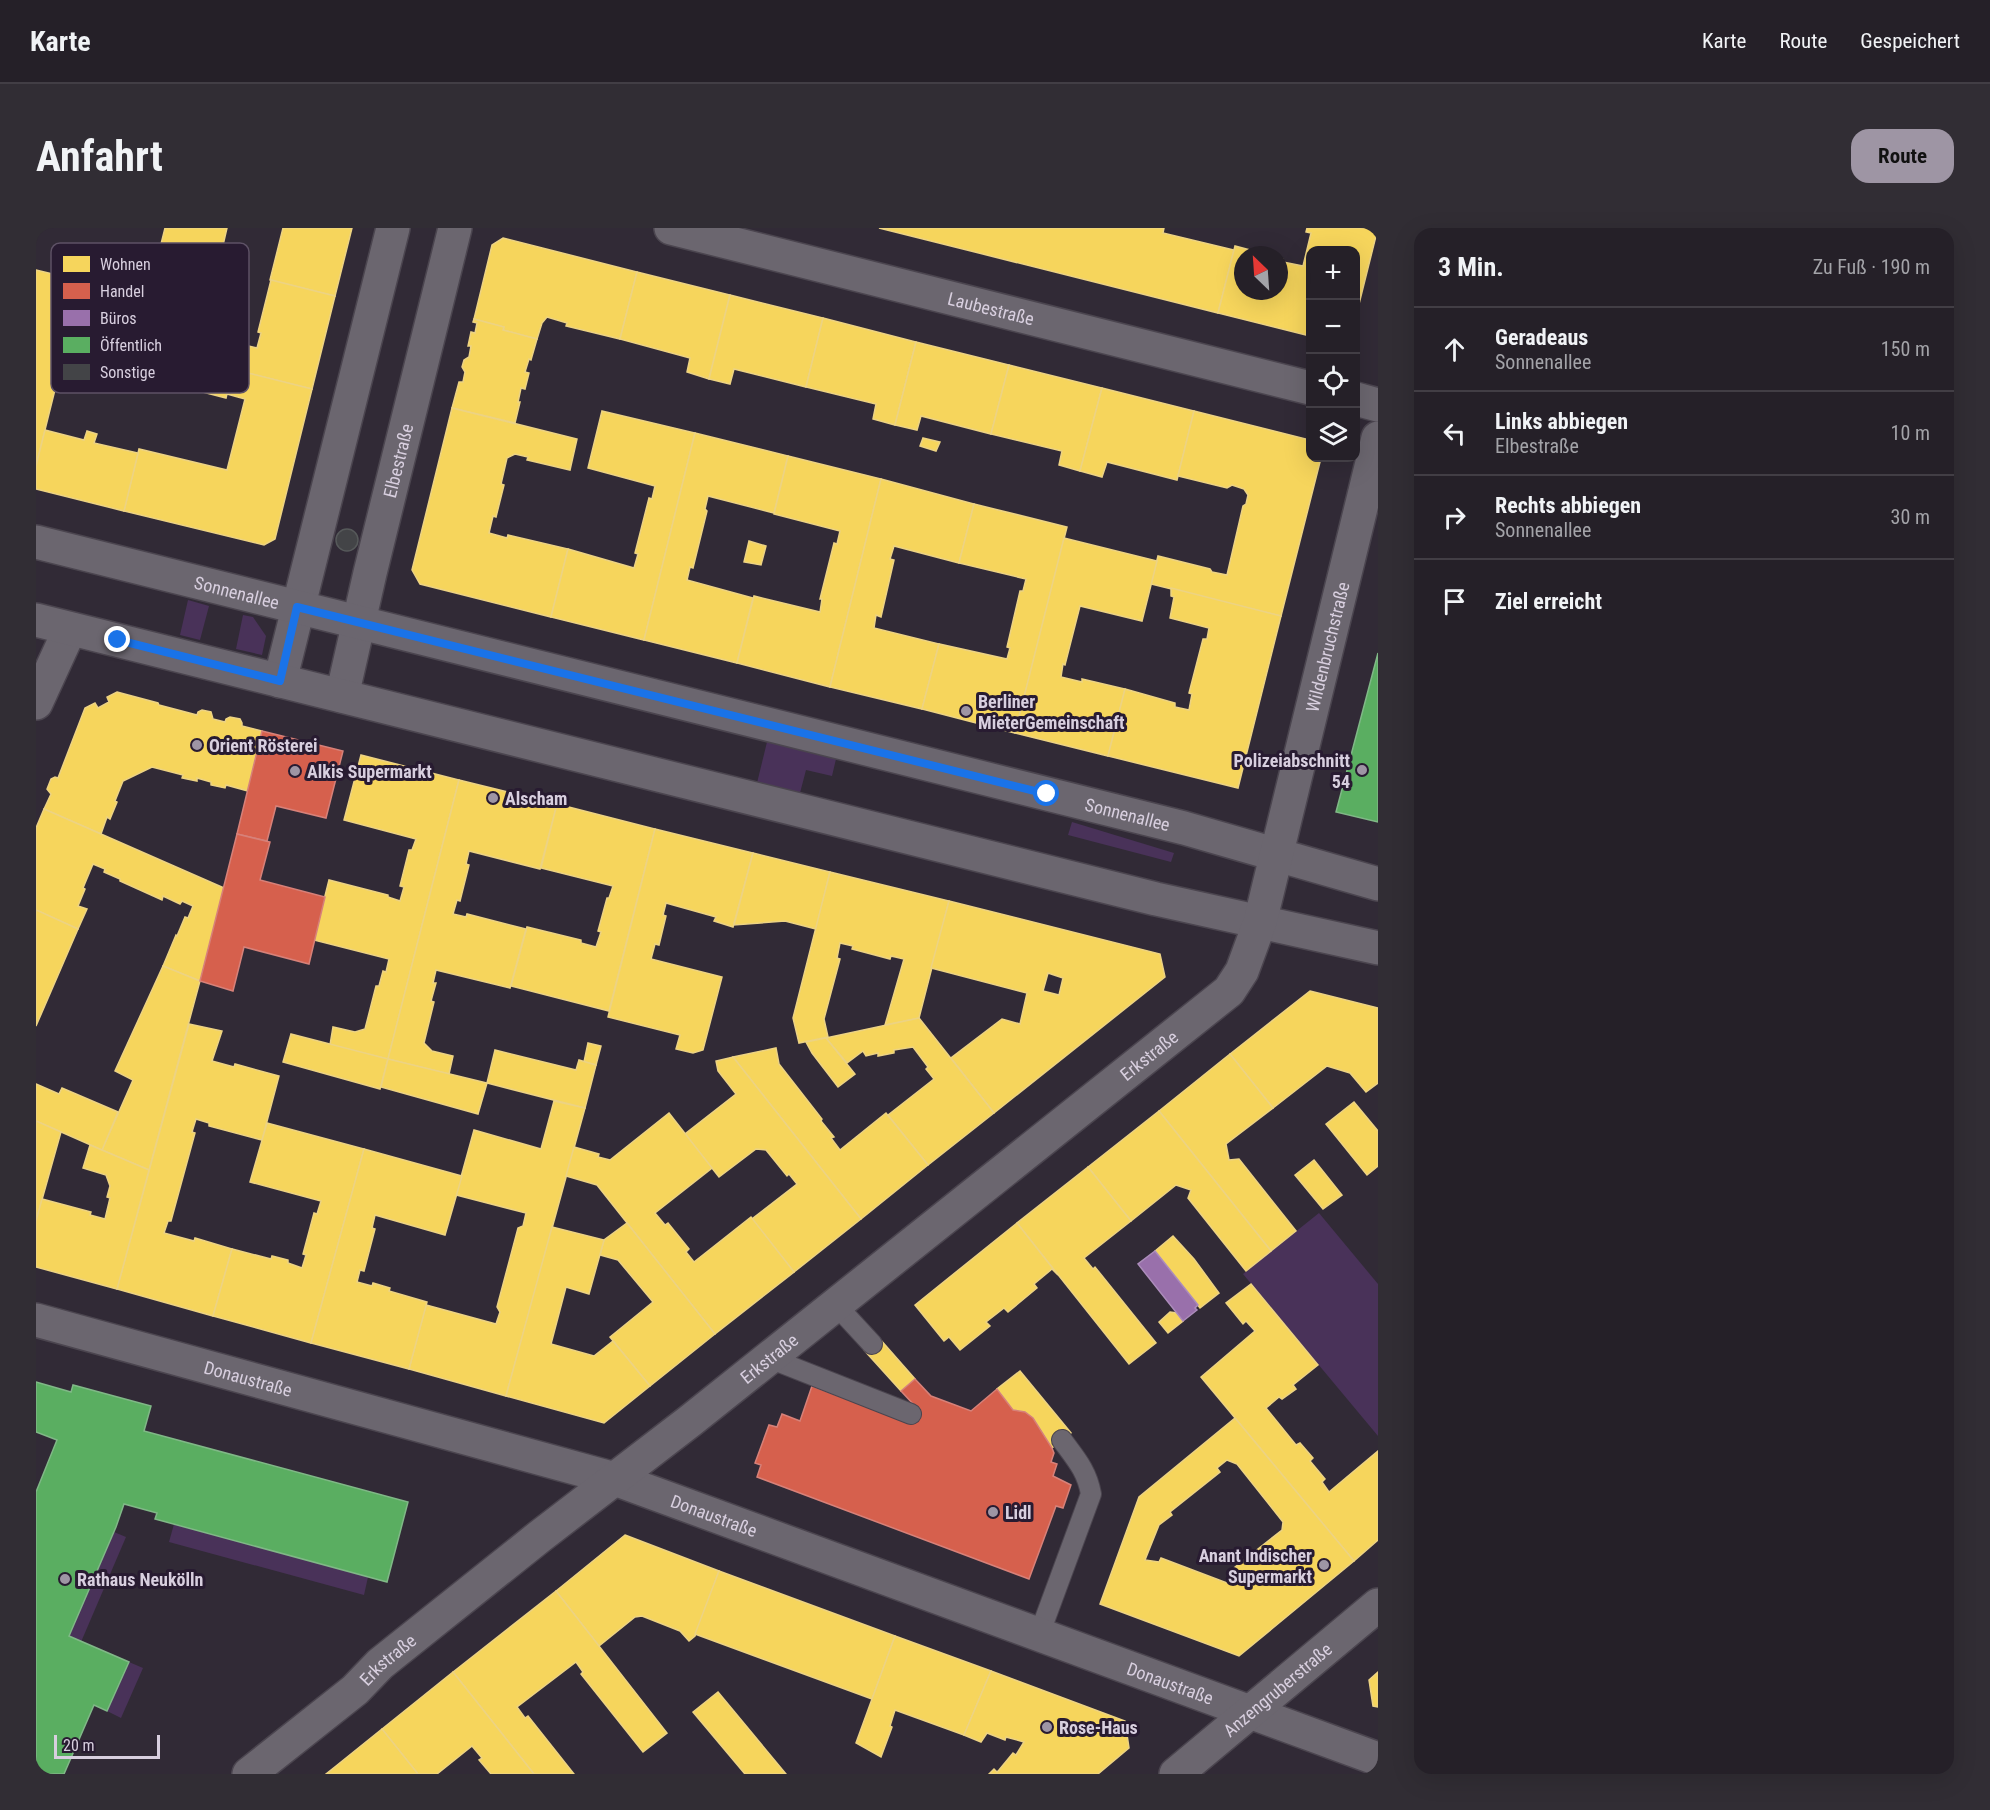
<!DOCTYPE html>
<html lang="de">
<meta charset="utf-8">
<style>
body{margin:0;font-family:"Roboto Condensed",sans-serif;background:#312d34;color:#f1f3f6}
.controls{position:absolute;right:18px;top:18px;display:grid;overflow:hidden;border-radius:12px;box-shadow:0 6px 24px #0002}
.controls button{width:54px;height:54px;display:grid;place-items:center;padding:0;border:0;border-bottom:2px solid #423e45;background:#252028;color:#f1f3f6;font:30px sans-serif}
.compass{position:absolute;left:1198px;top:18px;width:54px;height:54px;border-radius:50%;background:#252028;box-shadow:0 6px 24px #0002;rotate:335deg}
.scale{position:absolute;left:18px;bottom:15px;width:106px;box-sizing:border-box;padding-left:6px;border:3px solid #d8cfdf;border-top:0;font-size:16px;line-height:21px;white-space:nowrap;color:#d8cfdf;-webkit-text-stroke:4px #281b31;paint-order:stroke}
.stop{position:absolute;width:18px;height:18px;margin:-14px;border:4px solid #1a73e8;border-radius:50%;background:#fff}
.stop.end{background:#1a73e8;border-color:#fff;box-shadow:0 2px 6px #0008}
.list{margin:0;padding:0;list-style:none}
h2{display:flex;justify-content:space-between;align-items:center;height:78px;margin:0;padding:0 24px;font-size:26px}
h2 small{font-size:20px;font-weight:400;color:#a3a3a8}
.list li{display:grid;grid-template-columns:39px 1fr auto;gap:18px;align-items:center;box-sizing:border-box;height:84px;padding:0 24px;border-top:2px solid #423e45}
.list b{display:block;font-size:22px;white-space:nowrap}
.list p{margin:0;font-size:20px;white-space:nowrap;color:#a3a3a8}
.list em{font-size:20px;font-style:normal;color:#a3a3a8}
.icon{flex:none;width:33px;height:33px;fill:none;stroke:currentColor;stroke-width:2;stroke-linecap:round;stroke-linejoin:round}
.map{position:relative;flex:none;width:1342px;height:1546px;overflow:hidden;border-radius:18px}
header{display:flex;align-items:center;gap:36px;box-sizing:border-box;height:84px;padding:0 30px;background:#252028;border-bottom:2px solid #423e45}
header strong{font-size:28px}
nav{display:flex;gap:33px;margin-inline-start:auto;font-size:21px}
.intro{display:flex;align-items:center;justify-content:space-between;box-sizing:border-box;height:144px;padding:0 36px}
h1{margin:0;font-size:42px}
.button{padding:15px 27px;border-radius:18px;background:#9e95a4;color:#111;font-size:21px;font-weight:700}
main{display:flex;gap:36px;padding:0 36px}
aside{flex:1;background:#252028;border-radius:18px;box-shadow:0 6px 24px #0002}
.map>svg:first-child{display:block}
.green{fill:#493259}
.homes{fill:#f6d55c;stroke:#edd383;stroke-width:1.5;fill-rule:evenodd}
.shops{fill:#d6604d;stroke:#d78179;stroke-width:1.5}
.offices{fill:#9970ab;stroke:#ac8cbb;stroke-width:1.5}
.public{fill:#5aae61;stroke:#80b887;stroke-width:1.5}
.building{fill:#434447;stroke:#56595a;stroke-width:1.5}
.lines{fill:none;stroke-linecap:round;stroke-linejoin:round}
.lane-casing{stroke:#4b454f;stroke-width:22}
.street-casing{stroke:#4b454f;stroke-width:36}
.secondary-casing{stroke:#4b454f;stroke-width:36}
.lane{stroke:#6b666f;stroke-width:20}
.street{stroke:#6b666f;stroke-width:33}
.secondary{stroke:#6b666f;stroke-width:33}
.route{stroke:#1a73e8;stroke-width:8}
.poi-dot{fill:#9e95a4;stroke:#281b31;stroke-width:2}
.labels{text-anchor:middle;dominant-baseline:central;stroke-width:6;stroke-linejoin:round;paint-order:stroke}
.street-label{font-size:18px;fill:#d8cfdf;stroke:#281b31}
.poi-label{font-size:18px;font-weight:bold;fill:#d8cfdf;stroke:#281b31;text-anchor:start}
.key{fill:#281b31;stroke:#5d5165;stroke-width:1.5}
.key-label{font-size:16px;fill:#d8cfdf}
</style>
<header>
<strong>Karte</strong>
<nav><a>Karte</a><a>Route</a><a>Gespeichert</a></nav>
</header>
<div class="intro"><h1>Anfahrt</h1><a class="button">Route</a></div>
<main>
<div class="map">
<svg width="1342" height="1546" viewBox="0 0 1342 1546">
<rect width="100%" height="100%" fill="#312a36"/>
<g class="green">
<path d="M152,372L173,378L164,412L144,407Z"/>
<path d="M207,387L217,389L230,408L226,427L200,421Z"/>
<path d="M731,514L800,531L796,548L770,542L764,565L721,555Z"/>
<path d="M1036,594L1138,625L1135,634L1032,607Z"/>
<path d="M1283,985L1342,1056V1208L1207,1046Z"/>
<path d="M138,1296L332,1349L328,1367L133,1314Z"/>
<path d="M78,1304L90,1309L45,1414L33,1408Z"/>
<path d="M93,1434L107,1440L85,1490L71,1483Z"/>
</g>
<g class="homes">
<path d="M129,0H191L182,39L123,24Z"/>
<path d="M247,0H316L299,68L234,52Z"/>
<path d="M843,0H1128L1127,5L1198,22L1182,85Z"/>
<path d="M1271,0H1342L1320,88V22H1274V108L1182,85L1199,18L1233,27H1207V63H1243V30L1247,31V34L1267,38L1275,5L1270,4Z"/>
<path d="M467,10L601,44L584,111L530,98L531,95L511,89L506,95L501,111L467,102L468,99L438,91L456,17Z"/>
<path d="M0,42L46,53L0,238Z"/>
<path d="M601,44L694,67L673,151L651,144L654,130L584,111Z"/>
<path d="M146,48L172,54L161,100L163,106L221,120L225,105L222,104L235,52L299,68L276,161L127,124Z"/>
<path d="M694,67L787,90L770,159L698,141L694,156L673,151Z"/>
<path d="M787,90L880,114L859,197L837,191L840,176L770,159Z"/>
<path d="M438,91L468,99L467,102L501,111L495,132L493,131L489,144L493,145L489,161L485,160L482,174H484L479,195L416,180L423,154H427L429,144L426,139L428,132L433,129L435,118H432L435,104L439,105L441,95L437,94Z"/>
<path d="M880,114L973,137L955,206L885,188L881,202L859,197Z"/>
<path d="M127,124L276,161L239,311L228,317L88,283L103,221L191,242L209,171L191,166L190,170L120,152Z"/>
<path d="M973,137L1066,160L1044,243L1023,237L1026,223L955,206Z"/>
<path d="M1066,160L1158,183L1141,252L1071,234L1066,249L1044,243Z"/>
<path d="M416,180L541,211L534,242L491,232L492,229L479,226L471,230L465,256L468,257L460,289L457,288L453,305L471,310L472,307L532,321L515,389L384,356L376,342Z"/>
<path d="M566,183L659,205L608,412L515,389L532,321L598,340L602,326L599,325L613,270L616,271L619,258L552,240Z"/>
<path d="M1158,183L1274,212V230H1285L1245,388L1115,356L1122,328L1174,341L1176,344L1191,347L1207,278L1210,276L1212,267L1208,261L1196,257L1191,260L1142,248Z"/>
<path d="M9,202L48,212L51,203L61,206L58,215L102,225L88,283L0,261V238Z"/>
<path d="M659,205L752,228L738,285L672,268L669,281L671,283L657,340L654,339L651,352L717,370L701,435L608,412Z"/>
<path d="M887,210L904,214L900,223L884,218Z"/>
<path d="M752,228L845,251L794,459L701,435L718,368L784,384L786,371H784L798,315L801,316L804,303L738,286Z"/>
<path d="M845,251L938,276L923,335L858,318L854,331L858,332L845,389L840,387L838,400L903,416L886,481L794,459Z"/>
<path d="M938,276L1031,299L979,505L886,481L903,416L971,431L974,420L971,419L984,363H987L990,351L923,335Z"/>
<path d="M1028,310L1121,333L1106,393L1044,378L1029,437L1027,436L1025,449L1046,454V451L1089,461L1072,528L979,505Z"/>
<path d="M713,313L730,318L725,337L708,334Z"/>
<path d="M1135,360L1245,388L1202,560L1072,528L1089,461L1139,475V479L1153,482L1156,466L1153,465L1167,411H1171L1173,400L1134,390L1138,369L1135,368Z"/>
<path d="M81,464L122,475L123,477L161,487L162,484L166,482L175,484L177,491L189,494L190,491L194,489L204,491L206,495V498L226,503L212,563L190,557L189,560L175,557V554L161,550V553L146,550L147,547L116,539L87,553L79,573L81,574L74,591L71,589L65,606L8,581L15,566L11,561L15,551L19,549L22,550L49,480L59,475L62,480L73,474L71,469Z"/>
<path d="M325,527L423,552L352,831L294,817L297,799L319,804L329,801L340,758H343L347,743L350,744L353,731L278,712L293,652L352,667V669L364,673L368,659L364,658L373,622H376L380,611L308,592Z"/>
<path d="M423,552L521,576L504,641L433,623L430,636L433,637L424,673L421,672L417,686L430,689L431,686L490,701L474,760L400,742L397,755H400L395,773L398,774L388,815L396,823L417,828L413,846L352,831Z"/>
<path d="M521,576L619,601L573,783L475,758L491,699L545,712V715L560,719L565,704L562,703L571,670H573L577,658L505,640Z"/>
<path d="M8,581L188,660L164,753L127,738L140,707L141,708L149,689L152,690L157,678L146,673L144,676L127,668L126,672L84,653V651L68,644L69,641L57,636L47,660L49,661L42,678L51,681L42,701L0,682V600Z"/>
<path d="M619,601L717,625L697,699L678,693L680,689L630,675L627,687L630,688L623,717L619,716L615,731L686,749L667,822L657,825L640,821L644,807L572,789Z"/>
<path d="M717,625L794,644L780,701L749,693L698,697Z"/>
<path d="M794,644L913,673L883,790L849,797L868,731L855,728L854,731L816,721L817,718L804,715L801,730L804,731L788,791L792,809L763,815L757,790Z"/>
<path d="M913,673L1124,726L1129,749L958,885L915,830L966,791L984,796L991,765L895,740ZM1012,745L1027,750L1023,767L1007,763Z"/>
<path d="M0,682L42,701L0,798Z"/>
<path d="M127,738L164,753L113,942L66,922L97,852L79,843Z"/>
<path d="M1274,763L1342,780V855L1330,864L1314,845L1291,838L1237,880L1194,826Z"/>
<path d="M883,790L958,885L892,937L852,887L898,851L890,841L892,839L877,819L858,822V825L842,828V825L830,828L827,823L811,835L790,810Z"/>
<path d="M153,796L186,803L176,833L198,839L199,836L243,848L226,912L173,898V895L160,891L156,904L159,905L135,993H132L128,1005L158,1013L159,1010L196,1021L177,1088L81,1061Z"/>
<path d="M255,806L352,831L344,861L247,834Z"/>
<path d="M790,810L819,846L802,859L776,825L770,814Z"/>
<path d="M552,815L565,818L560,837L548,834Z"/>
<path d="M740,820L743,836L786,891L785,893L798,909L795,910L804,922L850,885L892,937L825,991L697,829Z"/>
<path d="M459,822L540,842L543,832L560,837L549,880L451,855Z"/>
<path d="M1194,826L1237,880L1190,916L1193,932L1203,931L1260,1003L1235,1023L1123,883Z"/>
<path d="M697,829L825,991L758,1044L716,991L761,956L753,946L751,948L730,922L720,921L683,949L649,906L700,866L682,843L680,833Z"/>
<path d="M352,831L451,855L442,886L345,859Z"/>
<path d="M0,856L23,866L26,860L82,884L66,922L0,893Z"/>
<path d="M518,873L549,880L470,1168L373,1141L390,1077L460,1096L464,1084L461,1079L482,1000L487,998L490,985L420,967L438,902L505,921Z"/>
<path d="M1318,874L1342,903V938L1331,947L1290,896Z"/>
<path d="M1123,883L1235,1023L1210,1043L1152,970L1155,962L1140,957L1095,993L1052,939Z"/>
<path d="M633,885L676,940L619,985L629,997L632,995L653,1021L650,1024L658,1034L715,989L758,1044L679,1106L561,957L530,948L538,919L563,926L562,929L574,932Z"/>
<path d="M0,893L25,904L0,993Z"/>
<path d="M231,895L328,921L275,1115L177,1088L196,1021L235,1031L236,1028L252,1032V1035L266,1040L270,1027L267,1026L278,985L281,986L285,973L214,954Z"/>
<path d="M54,917L113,942L81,1061L0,1039V993L6,971L55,984L54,987L69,991L74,970L71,969L74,958L70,947L47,940Z"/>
<path d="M328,921L426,948L409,1007L339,987L336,1000L339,1001L328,1043L324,1042L321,1054L336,1058L337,1055L354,1060L353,1063L391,1074L373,1141L275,1115Z"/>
<path d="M1278,932L1306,967L1287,981L1259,947Z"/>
<path d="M1052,939L1095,993L1048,1030L1057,1041L1059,1039L1120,1115L1093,1136L981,995Z"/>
<path d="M591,995L679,1106L614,1158L574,1109L617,1074L582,1032L564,1027L568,1012Z"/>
<path d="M981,995L1022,1047L1016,1041L998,1056L1001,1060L972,1084L968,1080L950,1094L954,1098L924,1122L913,1109L908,1113L879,1077Z"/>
<path d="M516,999L568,1012L553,1066L530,1059L515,1116L558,1128L577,1113L614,1158L568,1195L470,1168Z"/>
<path d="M1137,1008L1158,1031L1183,1065L1164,1080L1119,1023Z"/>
<path d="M1215,1056L1282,1137L1257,1157L1260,1161L1246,1171L1243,1169L1230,1180L1260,1217L1264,1215L1277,1230L1274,1233L1289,1251L1286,1254L1293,1264L1342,1223V1312L1318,1333L1165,1149L1219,1103L1210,1093L1207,1096L1190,1075Z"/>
<path d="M1134,1084L1141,1085L1147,1093L1132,1105L1123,1094Z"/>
<path d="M843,1110L879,1151L865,1163L828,1122Z"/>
<path d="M984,1143L1035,1205L1016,1220L997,1190L989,1184L977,1182L961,1161Z"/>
<path d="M1199,1190L1318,1333L1203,1428L1064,1376L1103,1269ZM1191,1232L1201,1236L1247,1294L1246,1302L1198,1340L1197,1351L1191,1355L1125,1330L1123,1334L1109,1332L1123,1297L1136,1287L1134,1284L1184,1244L1181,1240Z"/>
<path d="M589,1307L683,1343L659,1408L653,1413L644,1403L606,1388L599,1389L563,1418L520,1363Z"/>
<path d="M683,1343L859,1408L836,1471L659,1406Z"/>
<path d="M520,1363L631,1505L607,1524L545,1446L547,1444L540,1434L481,1479L489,1490L492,1488L538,1546H498L417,1444Z"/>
<path d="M859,1408L955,1443L928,1507L859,1482L854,1498L856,1499L845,1529L820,1515Z"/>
<path d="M955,1443L1089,1493L1093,1520L1062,1546H953L958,1541L961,1544L963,1542L977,1525L980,1527L988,1514L970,1509L969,1512L951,1505L945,1514L928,1507Z"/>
<path d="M417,1444L498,1546H455L443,1532L446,1530L436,1518L401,1546H382L346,1501Z"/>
<path d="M1342,1444V1479L1337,1478L1333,1452Z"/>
<path d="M682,1464L750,1546H709L657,1484Z"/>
<path d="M346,1501L382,1546H290L300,1538Z"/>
</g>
<g class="shops">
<path d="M226,503L307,523L290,590L240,578L231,613L201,606Z"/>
<path d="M201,606L234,614L224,652L289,669L273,736L208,719L197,763L164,753Z"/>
<path d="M879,1151L895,1168L935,1183L961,1161L977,1182L989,1184L997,1190L1016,1220L1018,1225L1015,1234L1021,1236L1017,1248L1035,1257L1027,1280L1020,1278L993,1351L721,1249L725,1237L719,1235L733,1197L741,1199L746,1186L764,1193L776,1158L872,1194L878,1177L865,1163Z"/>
</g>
<path class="offices" d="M1119,1023L1162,1077L1159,1080L1161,1082L1147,1093L1102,1036Z"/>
<g class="public">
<path d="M1342,425V594L1300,584Z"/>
<path d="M0,1154L35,1164L37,1157L115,1178L108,1203L372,1274L351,1354L119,1291L121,1285L88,1276L80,1299L33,1408L93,1434L71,1483L58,1477L28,1546H0V1264L21,1212L0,1204Z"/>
</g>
<circle class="building" cx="311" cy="312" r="11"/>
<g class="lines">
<defs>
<g id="lane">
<path d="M800,1077L836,1116"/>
<path d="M733,1130L875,1186"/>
<path d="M1003,1407L1055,1266C1051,1243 1040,1231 1026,1212"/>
</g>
<g id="street">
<path id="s1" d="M635,0L1274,160"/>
<path d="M1320,171L1342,177"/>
<path d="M244,453L357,0"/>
<path id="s2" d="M306,468L334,345L419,0"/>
<path d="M0,475L34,401"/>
<path id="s3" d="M0,1092L579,1251L1342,1531"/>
<path id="s4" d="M1140,1546L1342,1377"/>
</g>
<g id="secondary">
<path id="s5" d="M0,314L1148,600L1342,656"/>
<path d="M0,392L1120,671L1342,720"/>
<path id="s6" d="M213,1546L319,1462L344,1436L503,1309L654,1193L1193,763L1206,743L1224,694L1342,210"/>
</g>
</defs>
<use href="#lane" class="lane-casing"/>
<use href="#street" class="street-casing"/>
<use href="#secondary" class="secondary-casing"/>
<use href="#lane" class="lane"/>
<use href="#street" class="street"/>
<use href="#secondary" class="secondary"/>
</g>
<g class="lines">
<path class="route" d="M82,412L244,453L261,379L1011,566"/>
</g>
<g class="poi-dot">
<circle cx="930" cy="483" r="6"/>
<circle cx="161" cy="517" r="6"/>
<circle cx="1326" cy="542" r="6"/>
<circle cx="259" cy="543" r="6"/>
<circle cx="457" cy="570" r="6"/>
<circle cx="957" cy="1284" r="6"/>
<circle cx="1288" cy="1337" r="6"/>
<circle cx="29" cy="1351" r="6"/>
<circle cx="1011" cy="1499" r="6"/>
</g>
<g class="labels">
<g class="street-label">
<text stroke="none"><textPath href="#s1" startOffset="330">Laubestraße</textPath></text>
<text stroke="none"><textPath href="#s2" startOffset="242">Elbestraße</textPath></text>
<text stroke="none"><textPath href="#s5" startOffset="207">Sonnenallee</textPath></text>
<text stroke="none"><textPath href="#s6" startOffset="1614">Wildenbruchstraße</textPath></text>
<text stroke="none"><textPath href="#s5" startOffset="1125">Sonnenallee</textPath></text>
<text stroke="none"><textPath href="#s6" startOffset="1152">Erkstraße</textPath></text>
<text stroke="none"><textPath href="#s6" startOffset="666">Erkstraße</textPath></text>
<text stroke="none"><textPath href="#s3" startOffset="220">Donaustraße</textPath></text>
<text stroke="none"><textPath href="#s3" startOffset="706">Donaustraße</textPath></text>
<text stroke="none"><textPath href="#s6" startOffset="180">Erkstraße</textPath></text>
<text stroke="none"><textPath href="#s3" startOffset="1192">Donaustraße</textPath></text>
<text stroke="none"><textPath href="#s4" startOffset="132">Anzengruberstraße</textPath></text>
</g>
<g class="poi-label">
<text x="942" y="473">Berliner<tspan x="942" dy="21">MieterGemeinschaft</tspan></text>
<text x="173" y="517">Orient Rösterei</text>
<text x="1314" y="532" text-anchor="end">Polizeiabschnitt<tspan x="1314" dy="21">54</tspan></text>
<text x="271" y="543">Alkis Supermarkt</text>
<text x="469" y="570">Alscham</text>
<text x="969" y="1284">Lidl</text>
<text x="1276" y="1327" text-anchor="end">Anant Indischer<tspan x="1276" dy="21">Supermarkt</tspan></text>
<text x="41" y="1351">Rathaus Neukölln</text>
<text x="1023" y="1499">Rose-Haus</text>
</g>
</g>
<rect x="15" y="15" width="198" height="150" rx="9" class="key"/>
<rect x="27" y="28" width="27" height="16" fill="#f6d55c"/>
<rect x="27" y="55" width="27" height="16" fill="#d6604d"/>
<rect x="27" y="82" width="27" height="16" fill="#9970ab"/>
<rect x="27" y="109" width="27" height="16" fill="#5aae61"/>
<rect x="27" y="136" width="27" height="16" fill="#434447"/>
<g class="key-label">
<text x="64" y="42">Wohnen</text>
<text x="64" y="69">Handel</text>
<text x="64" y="96">Büros</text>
<text x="64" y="123">Öffentlich</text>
<text x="64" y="150">Sonstige</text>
</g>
</svg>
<div class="controls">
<button>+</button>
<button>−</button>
<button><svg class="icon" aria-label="locate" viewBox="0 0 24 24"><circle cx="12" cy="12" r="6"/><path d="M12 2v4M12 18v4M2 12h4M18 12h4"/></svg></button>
<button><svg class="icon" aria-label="layers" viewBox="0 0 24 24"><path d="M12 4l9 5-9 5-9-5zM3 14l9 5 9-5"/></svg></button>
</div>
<svg class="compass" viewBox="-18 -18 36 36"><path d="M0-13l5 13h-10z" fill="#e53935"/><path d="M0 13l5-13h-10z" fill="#a3a3a8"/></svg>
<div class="scale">20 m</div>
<div class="stop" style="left:1011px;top:566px"></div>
<div class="stop end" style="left:82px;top:412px"></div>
</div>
<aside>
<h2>3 Min.<small>Zu Fuß · 190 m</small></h2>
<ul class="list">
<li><svg class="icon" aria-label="ahead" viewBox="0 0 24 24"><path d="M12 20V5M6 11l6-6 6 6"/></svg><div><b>Geradeaus</b><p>Sonnenallee</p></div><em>150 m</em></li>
<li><svg class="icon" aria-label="left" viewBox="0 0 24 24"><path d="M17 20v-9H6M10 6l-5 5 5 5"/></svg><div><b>Links abbiegen</b><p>Elbestraße</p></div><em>10 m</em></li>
<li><svg class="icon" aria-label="right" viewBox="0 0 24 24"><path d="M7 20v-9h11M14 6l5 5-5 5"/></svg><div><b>Rechts abbiegen</b><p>Sonnenallee</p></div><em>30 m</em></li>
<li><svg class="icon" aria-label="arrive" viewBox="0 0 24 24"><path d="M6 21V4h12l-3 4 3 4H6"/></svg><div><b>Ziel erreicht</b></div></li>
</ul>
</aside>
</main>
